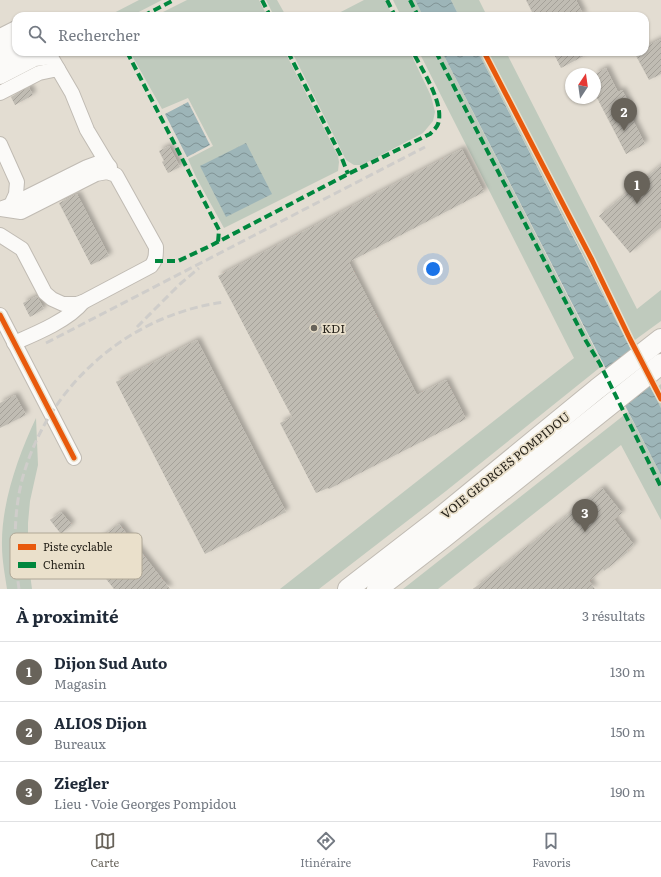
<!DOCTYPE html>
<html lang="fr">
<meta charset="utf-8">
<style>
body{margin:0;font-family:Literata,serif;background:#f6f6f7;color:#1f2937}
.compass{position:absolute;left:565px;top:68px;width:36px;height:36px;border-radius:50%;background:#fff;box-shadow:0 1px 3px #0004;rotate:13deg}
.you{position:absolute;left:433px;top:269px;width:14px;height:14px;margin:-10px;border:3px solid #fff;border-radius:50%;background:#1a73e8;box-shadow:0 0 0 6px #1a73e833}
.badge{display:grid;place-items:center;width:26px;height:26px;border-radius:50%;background:#68635a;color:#fff;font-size:13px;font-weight:700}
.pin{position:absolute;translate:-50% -33px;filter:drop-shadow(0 1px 2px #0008)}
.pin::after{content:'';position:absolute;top:21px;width:14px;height:12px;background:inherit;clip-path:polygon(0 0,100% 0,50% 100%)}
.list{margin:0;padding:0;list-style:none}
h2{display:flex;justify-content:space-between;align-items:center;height:52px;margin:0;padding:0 16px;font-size:17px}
h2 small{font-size:13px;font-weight:400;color:#747a83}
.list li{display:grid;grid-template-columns:26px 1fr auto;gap:12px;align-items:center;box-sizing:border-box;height:60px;padding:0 16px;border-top:1px solid #e0e1e3}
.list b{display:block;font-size:15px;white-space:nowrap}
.list p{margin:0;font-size:13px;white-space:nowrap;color:#747a83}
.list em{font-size:13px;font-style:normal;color:#747a83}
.icon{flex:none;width:22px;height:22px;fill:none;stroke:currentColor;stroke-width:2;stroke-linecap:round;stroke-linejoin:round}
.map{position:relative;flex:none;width:661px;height:589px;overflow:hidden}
.search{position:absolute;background:#fff;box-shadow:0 1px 3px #0004;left:12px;right:12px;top:12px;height:44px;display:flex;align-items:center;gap:10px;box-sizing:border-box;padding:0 14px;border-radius:12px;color:#747a83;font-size:15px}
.sheet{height:232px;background:#fff}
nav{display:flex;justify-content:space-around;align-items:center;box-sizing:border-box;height:56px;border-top:1px solid #e0e1e3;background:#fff;font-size:11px;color:#747a83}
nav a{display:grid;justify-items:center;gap:2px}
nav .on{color:#68635a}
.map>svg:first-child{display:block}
.green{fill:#bfcabd}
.water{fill:url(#water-waves)}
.building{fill:url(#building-hatch);filter:url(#shadow)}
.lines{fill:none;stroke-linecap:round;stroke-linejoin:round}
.minor-casing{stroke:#c0bbb3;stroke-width:16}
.highway-casing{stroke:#c0bbb3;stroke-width:22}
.minor{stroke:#fbfaf8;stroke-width:14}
.highway{stroke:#fbfaf8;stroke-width:20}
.rail{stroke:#cfcdca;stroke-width:3;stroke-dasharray:8 4;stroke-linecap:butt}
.quiet{stroke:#00873e;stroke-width:4;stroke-dasharray:8 4;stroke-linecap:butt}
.cycleway-casing{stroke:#eae0cb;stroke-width:8}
.cycleway{stroke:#e8590c;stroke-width:5}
.poi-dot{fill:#68635a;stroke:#eae0cb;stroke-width:1.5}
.labels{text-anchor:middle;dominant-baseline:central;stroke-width:3.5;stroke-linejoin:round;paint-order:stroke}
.poi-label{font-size:12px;fill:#26221a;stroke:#eae0cb;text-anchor:start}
.street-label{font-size:12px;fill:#26221a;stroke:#eae0cb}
.key{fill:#eae0cb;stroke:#afa796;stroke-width:1}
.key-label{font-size:11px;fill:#26221a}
</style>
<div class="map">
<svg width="661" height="589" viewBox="0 0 661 589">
<defs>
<pattern id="water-waves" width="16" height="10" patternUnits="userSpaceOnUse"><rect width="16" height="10" fill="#9db5b8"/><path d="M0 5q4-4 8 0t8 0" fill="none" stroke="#809395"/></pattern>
<pattern id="building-hatch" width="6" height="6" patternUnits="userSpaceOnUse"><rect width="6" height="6" fill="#c0bcb3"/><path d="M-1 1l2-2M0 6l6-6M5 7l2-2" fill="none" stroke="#a5a199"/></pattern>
<filter id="shadow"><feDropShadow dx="3.5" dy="-3.5" stdDeviation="2" flood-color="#0004"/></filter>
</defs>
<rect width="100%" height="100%" fill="#e3ddd2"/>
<g class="green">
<path d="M139,0H162L131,16H108Z"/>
<path d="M187,0H259L267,16H155Z"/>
<path d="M266,0H277L286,16H274Z"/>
<path d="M364,0H385L393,16H333Z"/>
<path d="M393,0H415L423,16H401Z"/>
<path d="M451,0H479L487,16H459Z"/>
<path d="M130,52H285L338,156L339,162L338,171L224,228L196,177L188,159L213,146L188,98L162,109Z"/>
<path d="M292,52H410L431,96L435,112L433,121L423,133L362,165H354L346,160Z"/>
<path d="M419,52H442L603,365L446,491L319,589H280L574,358Z"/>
<path d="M478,52H506L637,309L661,290V321L628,345L591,270Z"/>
<path d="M661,384V408L652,392Z"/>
<path d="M628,412L661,475V520L621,445L438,589H403Z"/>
<path d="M36,418L38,465L30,501L28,523V559L32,589H7C5,575 2,560 2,546C1,504 18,456 36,418Z"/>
</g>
<g class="water">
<path d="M415,0H451L459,16H423Z"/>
<path d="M442,52H478L661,408V475Z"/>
<path d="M188,102L210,145L187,157L165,114Z"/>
<path d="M246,143L272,194L226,217L200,166Z"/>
</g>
<g class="building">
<path d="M526,0H576L584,16H534Z"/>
<path d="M661,39V74L649,80L634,52H645V47Z"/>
<path d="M553,52H591L561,68Z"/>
<path d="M606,68L618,92L622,90L630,105L626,107L645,144L626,154L595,94V74Z"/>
<path d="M29,87L33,95L15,105L11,97Z"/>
<path d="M169,146L180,167L168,173L162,162L164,161L159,151Z"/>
<path d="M462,149L484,192L349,262L417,395L446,380L466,419L329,489L328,488L316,493L280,423L292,417L218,276Z"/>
<path d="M661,165V227L630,253L599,216Z"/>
<path d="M77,194L109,256L91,265L59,203Z"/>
<path d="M37,296L44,309L30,317L23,303Z"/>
<path d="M197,340L286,512L205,554L116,382Z"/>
<path d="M15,395L26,415L0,428V403Z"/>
<path d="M602,488L622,513L614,519L634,545L627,551L628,552L604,571L603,569L589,581L595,589H473Z"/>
<path d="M61,512L72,525L61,534L50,520Z"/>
<path d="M119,524L170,589H114L84,551Z"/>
</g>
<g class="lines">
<defs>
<g id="minor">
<path d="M0,36L16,28"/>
<path d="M0,50L16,42"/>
<path d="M0,63L21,52"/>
<path d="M0,77L35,59L51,57L58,69"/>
<path d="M0,93L39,73L58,69L72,93L87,130L108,165"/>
<path d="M0,144L17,182L16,194L11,205"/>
<path d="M0,209L21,212L96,174L107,172L116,175L156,247C156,255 156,260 151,266L83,302L77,304H63L52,299L45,293L22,249L0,235"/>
<path d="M0,209L11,205L87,167L98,163L108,165L110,167"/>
<path d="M0,315L74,458"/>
<path d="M14,343C35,334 69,320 83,302"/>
</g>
<g id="highway">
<path d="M348,589L436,521L597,389L661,339"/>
<path d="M377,589L443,538L661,364"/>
</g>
</defs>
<use href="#minor" class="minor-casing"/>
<use href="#highway" class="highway-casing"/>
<use href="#minor" class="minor"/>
<use href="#highway" class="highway"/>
<g class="rail">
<path d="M137,327L180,284L199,268"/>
<path d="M46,343L425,147"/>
<path d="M19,589C14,553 13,516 22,480C47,386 128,315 224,302"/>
</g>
<g class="quiet">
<path d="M262,0L270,16"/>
<path d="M387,0L395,16"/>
<path d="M410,0L418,16"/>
<path d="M143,16L174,0"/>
<path d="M127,52L219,230L218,242"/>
<path d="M288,52L341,156L348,174"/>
<path d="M436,52L586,341L600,364L661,487"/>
<path d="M155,261H178L208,247L348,174L430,134C433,131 437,127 438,124C445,104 422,70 413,52"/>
</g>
<defs>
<g id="cycleway">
<path d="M484,52L592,260L630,339L661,399"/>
<path d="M0,315L74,458"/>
</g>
</defs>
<use href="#cycleway" class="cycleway-casing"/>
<use href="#cycleway" class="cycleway"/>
</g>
<circle class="poi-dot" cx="314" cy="328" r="4"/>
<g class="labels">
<g class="poi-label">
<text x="322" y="328">KDI</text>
</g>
<g class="street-label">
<text transform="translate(505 465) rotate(-39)">VOIE GEORGES POMPIDOU</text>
</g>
</g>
<rect x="10" y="533" width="132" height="46" rx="6" class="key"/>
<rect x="18" y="544" width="18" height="6" fill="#e8590c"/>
<rect x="18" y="562" width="18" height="6" fill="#00873e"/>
<g class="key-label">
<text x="43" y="551">Piste cyclable</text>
<text x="43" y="569">Chemin</text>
</g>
</svg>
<svg class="compass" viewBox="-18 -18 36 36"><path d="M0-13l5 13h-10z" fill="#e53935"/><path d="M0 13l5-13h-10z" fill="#747a83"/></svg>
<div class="you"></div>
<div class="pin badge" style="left:637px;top:204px">1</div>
<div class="pin badge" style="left:624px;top:131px">2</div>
<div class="pin badge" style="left:585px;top:532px">3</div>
<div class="search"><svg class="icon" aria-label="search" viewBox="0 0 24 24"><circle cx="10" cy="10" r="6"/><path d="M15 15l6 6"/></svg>Rechercher</div>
</div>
<section class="sheet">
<h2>À proximité<small>3 résultats</small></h2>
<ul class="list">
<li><span class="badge">1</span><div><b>Dijon Sud Auto</b><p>Magasin</p></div><em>130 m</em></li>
<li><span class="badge">2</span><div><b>ALIOS Dijon</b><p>Bureaux</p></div><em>150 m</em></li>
<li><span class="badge">3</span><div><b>Ziegler</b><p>Lieu · Voie Georges Pompidou</p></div><em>190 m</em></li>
</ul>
</section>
<nav>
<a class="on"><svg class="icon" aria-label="map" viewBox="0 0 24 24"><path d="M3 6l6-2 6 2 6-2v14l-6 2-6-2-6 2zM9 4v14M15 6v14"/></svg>Carte</a>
<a><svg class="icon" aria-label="directions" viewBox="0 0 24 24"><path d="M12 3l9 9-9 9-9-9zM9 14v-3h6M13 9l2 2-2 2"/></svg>Itinéraire</a>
<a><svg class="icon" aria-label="saved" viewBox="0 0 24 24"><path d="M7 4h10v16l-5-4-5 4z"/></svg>Favoris</a>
</nav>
